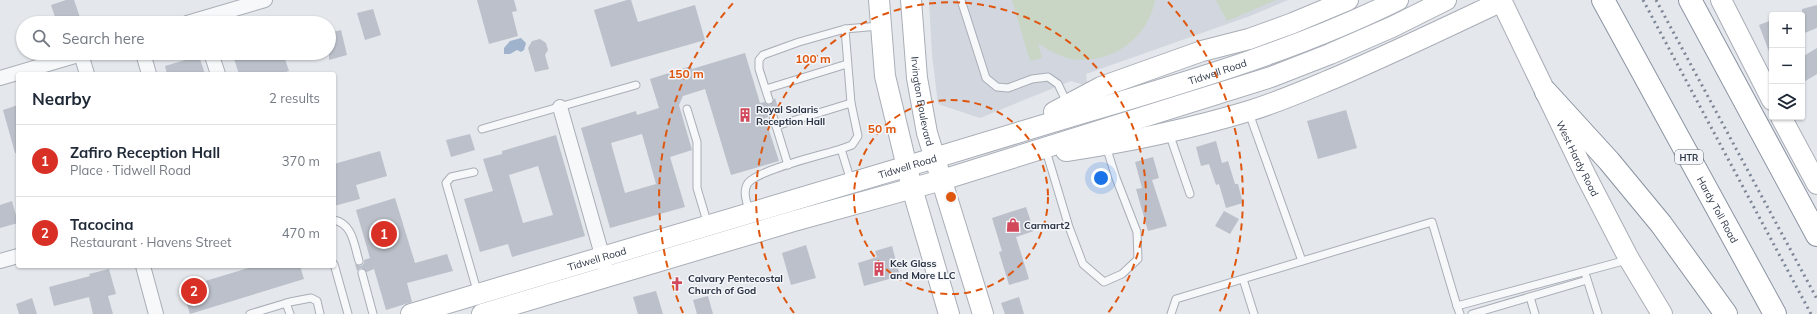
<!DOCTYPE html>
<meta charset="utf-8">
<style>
body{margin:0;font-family:Mulish,sans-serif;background:#f2f2f3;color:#1f2937}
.controls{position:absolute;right:12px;top:12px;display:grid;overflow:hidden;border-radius:4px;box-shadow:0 1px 3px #0004}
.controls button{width:36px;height:36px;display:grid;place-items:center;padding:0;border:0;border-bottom:1px solid #e0e1e3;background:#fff;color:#1f2937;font:20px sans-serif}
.you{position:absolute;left:1101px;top:178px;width:14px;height:14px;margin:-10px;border:3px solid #fff;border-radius:50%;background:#1a73e8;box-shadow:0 0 0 6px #1a73e833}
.badge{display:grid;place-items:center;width:26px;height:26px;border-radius:50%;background:#d93025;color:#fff;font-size:13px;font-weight:700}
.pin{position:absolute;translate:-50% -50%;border:2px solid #fff;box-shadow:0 1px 4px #0006}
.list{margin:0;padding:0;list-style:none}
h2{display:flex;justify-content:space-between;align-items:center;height:52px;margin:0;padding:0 16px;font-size:17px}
h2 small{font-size:13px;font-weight:400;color:#747a83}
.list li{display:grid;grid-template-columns:26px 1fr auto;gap:12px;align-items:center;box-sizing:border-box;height:72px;padding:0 16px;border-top:1px solid #e0e1e3}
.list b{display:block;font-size:15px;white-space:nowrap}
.list p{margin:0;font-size:13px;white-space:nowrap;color:#747a83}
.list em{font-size:13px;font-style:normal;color:#747a83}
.icon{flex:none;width:22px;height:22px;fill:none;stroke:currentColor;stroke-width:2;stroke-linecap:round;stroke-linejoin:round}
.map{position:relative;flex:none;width:1817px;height:314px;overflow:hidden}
.search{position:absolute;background:#fff;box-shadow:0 1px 3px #0004;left:16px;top:16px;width:320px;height:44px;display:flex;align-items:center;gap:10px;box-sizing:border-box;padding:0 14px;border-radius:22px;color:#747a83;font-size:15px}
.panel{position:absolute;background:#fff;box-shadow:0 1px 3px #0004;left:16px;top:72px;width:320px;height:196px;border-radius:4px}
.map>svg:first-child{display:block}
.built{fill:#d2d6de}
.green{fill:#c9d6c5}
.water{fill:#9fb4cc}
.building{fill:#bbc0ca;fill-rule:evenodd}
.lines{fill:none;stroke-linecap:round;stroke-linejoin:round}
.lane-casing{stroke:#a9aeb7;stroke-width:9}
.street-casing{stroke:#a9aeb7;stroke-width:16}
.secondary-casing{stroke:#a9aeb7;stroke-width:22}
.highway-casing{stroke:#8b94a3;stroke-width:24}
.lane{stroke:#f7f8fa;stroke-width:7}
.street{stroke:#f7f8fa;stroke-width:14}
.secondary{stroke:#fff;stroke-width:20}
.highway{stroke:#fff;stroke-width:22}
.rail{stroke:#7d8696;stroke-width:3;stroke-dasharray:2 4;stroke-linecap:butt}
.ring{fill:none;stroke:#df570f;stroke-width:2;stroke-dasharray:7 5}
.labels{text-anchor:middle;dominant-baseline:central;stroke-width:3;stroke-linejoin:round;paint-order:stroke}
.shield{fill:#f4f6f9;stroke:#676e7b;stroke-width:1}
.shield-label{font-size:9px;font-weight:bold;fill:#2b3445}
.street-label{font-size:10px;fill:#2b3445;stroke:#f4f6f9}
.poi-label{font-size:10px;font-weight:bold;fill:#2b3445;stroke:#f4f6f9;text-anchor:start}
.centre{fill:#df570f;stroke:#f4f6f9;stroke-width:2}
.ring-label{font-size:12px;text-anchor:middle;font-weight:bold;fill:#df570f;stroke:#f4f6f9;stroke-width:3;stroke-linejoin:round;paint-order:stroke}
</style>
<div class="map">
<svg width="1817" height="314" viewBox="0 0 1817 314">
<rect width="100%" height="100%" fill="#e4e7ec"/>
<path class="built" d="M929,0H1288L1250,16L1086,74L1087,83L1084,85L1071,81L980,118L938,104L932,55Z"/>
<g class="green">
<path d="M1012,0H1155C1148,39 1110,65 1071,59C1059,56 1048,50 1038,43L1042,58L1030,61Z"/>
<path d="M1216,0H1276L1227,21Z"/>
</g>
<path class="water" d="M521,38L526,43L524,50L521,52L517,50L510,54H504V48L510,41Z"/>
<g class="building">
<path d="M66,0H74L82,23H57L51,5Z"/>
<path d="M477,0H514L517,11L512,12L518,36L489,44Z"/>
<path d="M627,0H631L638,22L695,5L705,40L611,67L594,10Z"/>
<path d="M1817,5V28L1802,34V9Z"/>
<path d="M373,9L381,35L365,40L357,13Z"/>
<path d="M1772,20V57H1771L1759,25Z"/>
<path d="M341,30L347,55L329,60V33Z"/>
<path d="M540,39L546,43L548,50L545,55L549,69L535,72L528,48L532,41Z"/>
<path d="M1817,48V74L1802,83V57Z"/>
<path d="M232,53H283L289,71L279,74H239Z"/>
<path d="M745,53L760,103L764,102L770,105L775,98L780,114L772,111L769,113L768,117L765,118L779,161L731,175L705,89L683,96L679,105L692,150L670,157L685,207L610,228L581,128L636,111L637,115L659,108L650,79L691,66L692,69ZM642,134L656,184L625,193L611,143Z"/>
<path d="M199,56L205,74H167L165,66Z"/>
<path d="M18,105V153H15L3,110Z"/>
<path d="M1346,110L1357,148L1318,159L1307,121Z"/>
<path d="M470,134L475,150L451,157L446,140Z"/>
<path d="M556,135L585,236L512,257L508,244L480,252L464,199L493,191L483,159L502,154V151ZM538,166L553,215L523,223L509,175Z"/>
<path d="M1216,141L1222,163L1228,161L1235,184H1238L1243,203L1226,208L1219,184L1216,185L1209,164L1201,166L1196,147Z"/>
<path d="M380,151L387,176L356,185L360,199L334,206V164Z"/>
<path d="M1153,157L1159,178L1152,180L1167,226L1148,231L1136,189L1142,188L1135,162Z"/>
<path d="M395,198L415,263L447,254L453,271L407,283L412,302L386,310L374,269L367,272L361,268L357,271L355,264L361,266L364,263V260L370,258L356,210Z"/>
<path d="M12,201L18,223L0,228V205Z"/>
<path d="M1026,207L1034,231L1016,237L1029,279L1009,285L999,252L1002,251L992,218Z"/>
<path d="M1224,211L1239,219L1230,234L1215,226Z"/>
<path d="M806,245L816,278L791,285L782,253Z"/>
<path d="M892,246L900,276L864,286L858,263L877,257L875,251Z"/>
<path d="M255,266H300L304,279L190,314L182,288Z"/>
<path d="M109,269L116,294L108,296L113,314H93L89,297L54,306L49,287L90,276L89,274Z"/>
<path d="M656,291L663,314H638L633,297Z"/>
<path d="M708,296L713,314H697L693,300Z"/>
<path d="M1019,297L1024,314H1005L1001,303Z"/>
<path d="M32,298L37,314H19L16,304Z"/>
</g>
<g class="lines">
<defs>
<g id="lane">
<path d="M961,0L986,78L997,87L1008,88L1032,79L1048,77L1058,84L1067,103"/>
<path d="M766,89L847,64"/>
<path d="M769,100L759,69V60L763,55L799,42L845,29"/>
<path d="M687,109L697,142V188L708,225"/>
<path d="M1249,113L1302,261"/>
<path d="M773,116L788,165"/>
<path d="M776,126L851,103"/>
<path d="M482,129L636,85"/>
<path d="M1169,133L1190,194"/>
<path d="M841,149L852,145L858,136L851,103L845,29L879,26"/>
<path d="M1047,154L1069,227L1083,264L1104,282L1122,274L1138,259L1137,232L1116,178L1106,146"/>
<path d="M474,172L451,177L446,183L478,294"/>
<path d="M750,213C747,203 742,192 748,183C758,170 822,155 841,149L851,181"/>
<path d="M334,220C353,224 354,245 359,261"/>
<path d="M334,264L348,314"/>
<path d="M362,273L373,314"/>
<path d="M1586,276L1598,314"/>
<path d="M1243,279L1254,314"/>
<path d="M1530,297L1535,314"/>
<path d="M286,303L290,314"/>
<path d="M250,314L290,302L311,298L317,301L320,314"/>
<path d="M1171,314L1176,299L1432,222L1457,306"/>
<path d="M1460,314L1457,306L1627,260"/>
<path d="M1472,314L1587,280"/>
</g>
<g id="street">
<path d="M187,23L265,0"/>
<path d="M143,53L149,74"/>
<path d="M211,53L218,74"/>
<path d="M81,54L87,74"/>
<path d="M0,78L85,53"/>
<path d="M560,107L608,276"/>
<path d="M0,261L18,256"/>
<path d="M143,266L156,314"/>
</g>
<g id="secondary">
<path d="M879,0L885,76L912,188L949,314"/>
<path id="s1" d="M911,0L917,78L927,133L983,314"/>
<path id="s2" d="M1501,0L1586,176L1629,259L1662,314"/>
<path d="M1721,0L1772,100"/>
<path d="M1054,112L1101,87L1202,51L1249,39L1293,23L1348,0"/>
<path d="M1781,117L1817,184"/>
<path d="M1066,151C1129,142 1189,129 1249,111C1279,102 1308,89 1337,77C1393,53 1447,27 1502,1"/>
<path id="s3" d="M411,314C617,252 824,192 1030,129C1154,91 1281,58 1398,0"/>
<path d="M482,314L794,221L942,180L1271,77L1330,54L1392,27L1446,0"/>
</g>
<g id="highway">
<path id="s4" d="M1603,0L1775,314"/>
<path d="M1690,0L1817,235"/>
<path d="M1546,92L1609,161L1661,224L1726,314"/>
</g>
</defs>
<use href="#lane" class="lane-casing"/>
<use href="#street" class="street-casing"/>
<use href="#secondary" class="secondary-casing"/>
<use href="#highway" class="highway-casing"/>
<use href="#lane" class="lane"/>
<use href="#street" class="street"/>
<use href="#secondary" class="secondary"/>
<use href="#highway" class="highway"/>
<g class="rail">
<path d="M1643,0L1811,314"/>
<path d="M1656,0L1817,299"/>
</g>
</g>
<g class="ring">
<circle cx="951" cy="197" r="97"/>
<path d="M794 313A195 195 0 1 1 1108 313"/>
<path d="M683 313A292 292 0 0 1 734 2M1168 2A292 292 0 0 1 1219 313"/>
</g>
<defs>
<symbol id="building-bare" viewBox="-9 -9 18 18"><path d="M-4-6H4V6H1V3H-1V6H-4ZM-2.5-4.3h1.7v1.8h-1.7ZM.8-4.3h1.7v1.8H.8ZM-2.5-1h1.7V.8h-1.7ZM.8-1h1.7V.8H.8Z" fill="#d1495b" stroke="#f4f6f9" stroke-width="2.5" paint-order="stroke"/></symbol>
<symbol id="shop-bare" viewBox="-9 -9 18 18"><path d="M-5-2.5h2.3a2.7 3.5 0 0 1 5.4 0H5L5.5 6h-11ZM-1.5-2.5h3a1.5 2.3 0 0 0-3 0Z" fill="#d1495b" stroke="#f4f6f9" stroke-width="2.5" paint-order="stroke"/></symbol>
<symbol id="church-bare" viewBox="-9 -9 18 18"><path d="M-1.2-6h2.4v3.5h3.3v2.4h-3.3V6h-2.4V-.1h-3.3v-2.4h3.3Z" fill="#d1495b" stroke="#f4f6f9" stroke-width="2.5" paint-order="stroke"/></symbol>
</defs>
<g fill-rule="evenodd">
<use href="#building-bare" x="735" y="105" width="20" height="20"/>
<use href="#shop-bare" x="1003" y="215" width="20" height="20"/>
<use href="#building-bare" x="869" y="259" width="20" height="20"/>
<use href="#church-bare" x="667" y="274" width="20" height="20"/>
</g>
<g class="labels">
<rect class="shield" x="1675" y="150" width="28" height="14" rx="3"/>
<g class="shield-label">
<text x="1689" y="157">HTR</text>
</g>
<g class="street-label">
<text stroke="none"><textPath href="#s3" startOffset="842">Tidwell Road</textPath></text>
<text stroke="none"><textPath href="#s1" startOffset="102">Irvington Boulevard</textPath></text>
<text stroke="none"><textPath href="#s2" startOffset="176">West Hardy Road</textPath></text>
<text stroke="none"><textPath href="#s3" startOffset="518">Tidwell Road</textPath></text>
<text stroke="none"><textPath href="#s4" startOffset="239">Hardy Toll Road</textPath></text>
<text stroke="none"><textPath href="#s3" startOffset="194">Tidwell Road</textPath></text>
</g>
<g class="poi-label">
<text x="756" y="109">Royal Solaris<tspan x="756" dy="12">Reception Hall</tspan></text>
<text x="1024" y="225">Carmart2</text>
<text x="890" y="263">Kek Glass<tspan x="890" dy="12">and More LLC</tspan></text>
<text x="688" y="278">Calvary Pentecostal<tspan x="688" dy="12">Church of God</tspan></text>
</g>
</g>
<circle cx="951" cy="197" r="6" class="centre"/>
<g class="ring-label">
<text x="813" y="63">100 m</text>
<text x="686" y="78">150 m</text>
<text x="882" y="133">50 m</text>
</g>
</svg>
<div class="controls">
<button>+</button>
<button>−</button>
<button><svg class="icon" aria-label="layers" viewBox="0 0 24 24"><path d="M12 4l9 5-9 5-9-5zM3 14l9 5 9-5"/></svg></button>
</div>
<div class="you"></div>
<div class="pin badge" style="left:384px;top:234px">1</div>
<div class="pin badge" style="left:194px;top:291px">2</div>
<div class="search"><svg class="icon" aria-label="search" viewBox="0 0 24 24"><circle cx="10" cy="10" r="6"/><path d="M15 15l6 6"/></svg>Search here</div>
<section class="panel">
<h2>Nearby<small>2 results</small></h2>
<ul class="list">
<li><span class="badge">1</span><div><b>Zafiro Reception Hall</b><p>Place · Tidwell Road</p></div><em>370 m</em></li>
<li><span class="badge">2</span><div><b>Tacocina</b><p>Restaurant · Havens Street</p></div><em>470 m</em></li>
</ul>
</section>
</div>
